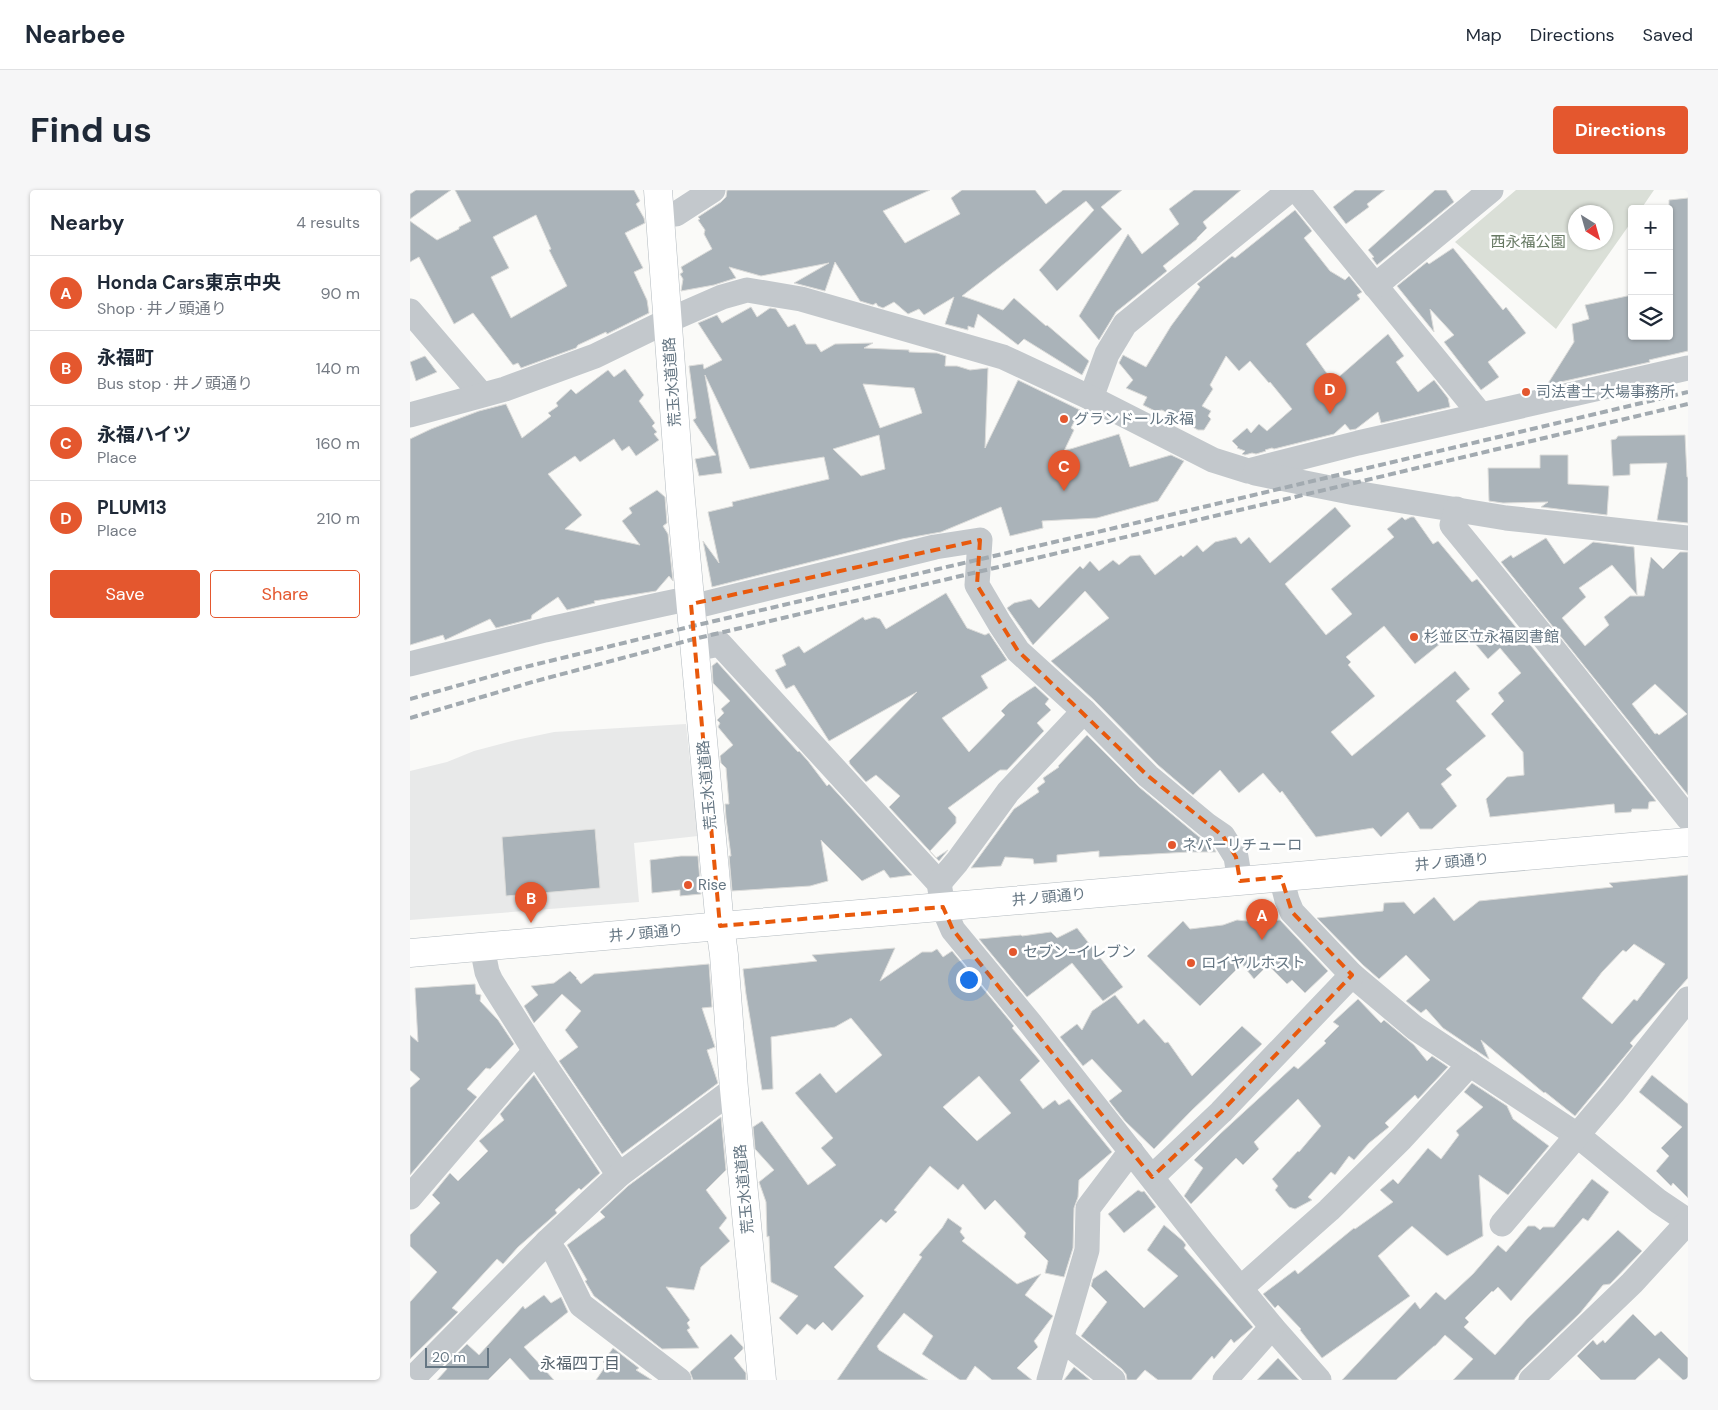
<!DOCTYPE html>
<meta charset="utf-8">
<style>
body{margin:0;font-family:"DM Sans","Noto Sans JP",sans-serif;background:#f6f6f7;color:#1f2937}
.controls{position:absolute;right:15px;top:15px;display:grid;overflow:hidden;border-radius:5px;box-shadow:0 1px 4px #0004}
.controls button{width:45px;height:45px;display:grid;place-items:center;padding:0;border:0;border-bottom:1px solid #e0e1e3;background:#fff;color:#1f2937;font:25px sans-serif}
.compass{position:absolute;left:1158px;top:15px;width:45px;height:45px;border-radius:50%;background:#fff;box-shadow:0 1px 4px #0004;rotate:143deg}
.scale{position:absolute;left:15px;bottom:12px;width:64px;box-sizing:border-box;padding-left:5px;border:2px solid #657683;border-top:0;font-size:14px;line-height:18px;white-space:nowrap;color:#657683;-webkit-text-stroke:4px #fff;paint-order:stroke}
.you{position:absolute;left:558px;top:789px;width:18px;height:18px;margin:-12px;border:4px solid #fff;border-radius:50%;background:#1a73e8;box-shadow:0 0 0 8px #1a73e833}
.badge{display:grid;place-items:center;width:32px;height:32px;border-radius:50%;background:#e4572e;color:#fff;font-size:16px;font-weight:700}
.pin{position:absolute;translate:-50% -41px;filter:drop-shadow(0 1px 2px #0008)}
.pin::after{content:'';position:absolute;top:26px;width:18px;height:15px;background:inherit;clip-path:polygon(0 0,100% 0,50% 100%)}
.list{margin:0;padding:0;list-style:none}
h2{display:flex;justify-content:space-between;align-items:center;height:65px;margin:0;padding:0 20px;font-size:21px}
h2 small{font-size:16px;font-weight:400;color:#747a83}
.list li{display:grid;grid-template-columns:32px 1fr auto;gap:15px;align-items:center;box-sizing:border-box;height:75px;padding:0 20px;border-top:1px solid #e0e1e3}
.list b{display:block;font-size:19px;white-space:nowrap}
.list p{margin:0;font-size:16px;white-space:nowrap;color:#747a83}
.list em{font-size:16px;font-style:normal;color:#747a83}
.actions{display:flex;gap:10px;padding:15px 20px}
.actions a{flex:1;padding:11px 0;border:1px solid #e4572e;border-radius:5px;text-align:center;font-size:18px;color:#e4572e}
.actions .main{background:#e4572e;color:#fff}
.icon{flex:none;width:28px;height:28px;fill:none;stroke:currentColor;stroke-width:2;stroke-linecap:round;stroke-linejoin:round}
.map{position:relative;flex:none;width:1278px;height:1190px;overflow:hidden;border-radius:5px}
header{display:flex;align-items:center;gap:30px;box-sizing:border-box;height:70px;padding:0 25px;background:#fff;border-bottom:1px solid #e0e1e3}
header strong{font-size:24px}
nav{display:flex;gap:28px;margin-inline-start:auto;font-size:18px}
.intro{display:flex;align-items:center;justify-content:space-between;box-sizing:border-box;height:120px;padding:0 30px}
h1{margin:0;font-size:35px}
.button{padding:12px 22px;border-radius:5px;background:#e4572e;color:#fff;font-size:18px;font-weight:700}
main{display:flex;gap:30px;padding:0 30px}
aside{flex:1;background:#fff;border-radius:5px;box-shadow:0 1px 4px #0004}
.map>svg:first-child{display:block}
.built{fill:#e8e9e9}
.green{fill:#dadfd7;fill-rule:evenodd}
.building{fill:#aab3b9;stroke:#dcdcda;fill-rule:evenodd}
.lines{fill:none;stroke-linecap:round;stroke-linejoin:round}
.secondary-casing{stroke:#b3babf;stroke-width:29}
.minor{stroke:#c3c8cc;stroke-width:25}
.secondary{stroke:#fff;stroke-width:28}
.rail{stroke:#a2aab0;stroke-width:4;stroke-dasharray:8 4;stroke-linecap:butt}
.marked{fill:none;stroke:#e8590c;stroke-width:4;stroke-dasharray:10 6;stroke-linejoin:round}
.poi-dot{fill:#e4572e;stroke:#fff;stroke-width:2}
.labels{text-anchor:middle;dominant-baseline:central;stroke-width:5;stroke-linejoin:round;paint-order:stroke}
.park-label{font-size:15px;fill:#687a64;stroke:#fff}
.street-label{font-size:15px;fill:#657683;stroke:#fff}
.poi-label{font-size:15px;fill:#657683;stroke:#fff;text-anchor:start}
.neighbourhood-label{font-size:16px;fill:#57646e;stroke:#fff}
</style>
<header>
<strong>Nearbee</strong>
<nav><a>Map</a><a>Directions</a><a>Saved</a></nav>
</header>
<div class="intro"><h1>Find us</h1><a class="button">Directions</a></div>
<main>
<aside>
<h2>Nearby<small>4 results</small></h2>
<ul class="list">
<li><span class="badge">A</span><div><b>Honda Cars東京中央</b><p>Shop · 井ノ頭通り</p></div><em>90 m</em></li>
<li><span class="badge">B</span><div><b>永福町</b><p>Bus stop · 井ノ頭通り</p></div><em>140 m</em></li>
<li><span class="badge">C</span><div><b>永福ハイツ</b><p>Place</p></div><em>160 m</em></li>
<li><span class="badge">D</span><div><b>PLUM13</b><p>Place</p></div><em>210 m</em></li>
</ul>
<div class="actions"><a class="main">Save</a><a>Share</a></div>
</aside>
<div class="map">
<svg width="1278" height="1190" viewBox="0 0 1278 1190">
<rect width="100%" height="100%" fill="#fafaf8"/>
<path class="built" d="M276,534L288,646L224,653L229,712L0,730V581L37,572L64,561L106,550L144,542Z"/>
<path class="green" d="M1106,0H1244L1231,19H1222V31L1146,139L1045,52ZM1166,22H1196V52H1166Z"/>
<g class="building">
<path d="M6,0H41L0,29V4Z"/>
<path d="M45,0H224L230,11L226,14L234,28L235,33L215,43L233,78L224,82L237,110L239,123L197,144L196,142L168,155L166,158L111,178L108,173L103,175L63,123L44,134L9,67L0,72V31L27,50L49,39V37L61,31ZM126,25L141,59L139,60L157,96L101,128L81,87L99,78L83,47Z"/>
<path d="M317,0H520L473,21L495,53L550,24L541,8L552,0H625L636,14L653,0H712L691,17L712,39L647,101L629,80L684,20L676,11L552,106L593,120L604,108L636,136L637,135L679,171L672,185L614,149L608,155L568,124L564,138L558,136V140L535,134L544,107L514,125L509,119L498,124L484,112L473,118L468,116L466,113L463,115L450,111L425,72L415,101L384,93L419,73L351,86L319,77L326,88L304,95L271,101L273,89L270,84L273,82L271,77L302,59L294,44L295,40L288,30L290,29L288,27L311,12L316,7Z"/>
<path d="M784,0H831L793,32L797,38L787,48V49L753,76L757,81L706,122L689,150L669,126L718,44L732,64L769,34L759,19Z"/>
<path d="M945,0H975L957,14L959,17L936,34L923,17Z"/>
<path d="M1025,0H1036L1044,12L967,75L962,68L964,67L958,60Z"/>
<path d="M1278,8V161L1239,170L1240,172L1137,195L1164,152L1162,134L1179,129L1175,115L1222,105V146H1259V10Z"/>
<path d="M885,20L902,41L894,48L920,81L935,90L939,86L952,102L947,105L950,109L896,154L923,192L978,144L994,166L986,172L1008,202L1024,190L1038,208L1040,217L971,233L968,222L946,239L940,240L935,234L924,244L864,259L862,258L855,260L856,261L846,264L842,263L835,265L832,264L835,261L827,258L828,257L822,251L837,238L841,243L849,234L857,241L882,219L860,192L859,193L840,171L829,181L816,166L800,195L803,199L792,216L801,221L798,226L801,229L794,240H788L752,220L745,221L733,215L737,207L716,198L723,190L709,173L713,165L736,177L761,136L790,97L787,94L822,66L825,68Z"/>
<path d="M1043,58L1093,120L1096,117L1116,143L1078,172L1089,187L1071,200L1034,152L1044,145L1020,119L1024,142L987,96L1017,72L1019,74Z"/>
<path d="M341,117L347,127L360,118L366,119L378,137L385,134L396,154H406L411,162L425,154L463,153L454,158L499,160V162L527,163L536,166L535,176H547L560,180L578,178L575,258L608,190L670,220L661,238L664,240L654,261L709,244L720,277L761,265L774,271L748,311L687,328L632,331L633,338L600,346L591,317L531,342L492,349L302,397L293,351L309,373L298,322L323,316L322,312L419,289L414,267L340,279L295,185L312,283L289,286L285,269L306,265L283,230L286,228L279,176L293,174L294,179L312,170L288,133L307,125L312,133ZM453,194L504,198L512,223L470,238ZM469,245L475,279L451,286L423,259Z"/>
<path d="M15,166L27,182L6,191L0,172Z"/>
<path d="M215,179L234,205L229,211L245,233L242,236L247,242L244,244L249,250L226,266L219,256L212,261L204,249L170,272L165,266L138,284L172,325L155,339L230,355L212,331L222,323L219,318L247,300L255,307L257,333L253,336L258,344L263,391L259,386L246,401L184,411L185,413L157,420L148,407L122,425L121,429L86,438L80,429L35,450L33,445L0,455V249L21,239L69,221L96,214L112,248L141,226L138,223L148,216L146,213L161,199L166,204L198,180L204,187Z"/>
<path d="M1275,245L1277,287H1278V333L1247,330L1257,273L1220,274V285L1203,286L1201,250L1206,249L1208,246Z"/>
<path d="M1130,265H1158V294L1199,296L1197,325L1131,317L1138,312L1093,313L1079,311L1078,278H1130Z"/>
<path d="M925,317L941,336L875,394L916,445L942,424L921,399L984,347L977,339L992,327L995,330L1001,327H1004L1023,354L1028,351L1062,392L1067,389L1246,611L1239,612L1238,619H1222L1221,622L1205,623L1204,614L1080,627L1076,609L1097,587L1114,585L1113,562L1081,524L1094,511L1088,503L1111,483L1090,458L1078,469L1051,437L1005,474L974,436L936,467L941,472L938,475L965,506L921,542L942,566L1045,481L1060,499L1046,511L1076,546L1036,579L1042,585L1031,594L1047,616L1022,639H1010L998,622L971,647L963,638L906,647L872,601L870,603L853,583L829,603L810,580L783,605L748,575L684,510L641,471L699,428L675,401L623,455L597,418L604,413L621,409L629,418L670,376L673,379L680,371L689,381L703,370L709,375L720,366L730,365L745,385L771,365L773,367L787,355L793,362L805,352L826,347L831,354L839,347L860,373Z"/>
<path d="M1136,348L1154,374L1183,352L1224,357L1227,405L1202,375L1169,398L1176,407L1152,428L1175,456L1199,435L1194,427L1220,406H1234L1241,367L1253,379L1270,362H1278V605L1091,372L1101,365L1103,368ZM1245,494L1277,524L1249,545L1247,543L1245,544L1222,514Z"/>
<path d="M536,403L557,438L575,445L579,443L597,470L571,486L578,498L532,528L559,562L595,525L591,521L599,513L625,496L639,509L635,514L641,520L627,533L634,541L597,580H590L538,618L546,627V633L520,661L526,668L538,660L529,671L479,617L490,606L466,585L456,592L440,574L439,571L507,502L419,551L384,495L376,499L365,480L376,475L372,465L389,456L394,463L453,427L455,430L464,427L470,429L476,439Z"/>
<path d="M307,472L388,562L389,561L398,571L417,596L419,594L502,685L480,688L474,680L452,691L411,650L418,691L400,696L322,701L319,666H321L316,628L315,614H319L316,578L311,573L310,566L323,555L308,537L310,533L307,530L314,523L311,519L320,511L303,493L302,476Z"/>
<path d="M677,545L729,597L788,646L802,656L806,662H779L689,667V661L647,665V672L624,674L623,669L595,667L591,676L561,678L604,619L629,602L627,598L635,592L633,588L649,577L648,576Z"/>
<path d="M185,639L190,698L96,706L92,647Z"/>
<path d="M271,666H288L291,704L270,706V700L242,703L240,670Z"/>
<path d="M1278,685V788L1220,853L1223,856L1165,926L1135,902L1134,903L1071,850L1079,869L1033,838L1016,819L1011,823L996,811L1020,790L996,765L969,789L953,775L907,728L973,721L974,713L994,712L1004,724L1024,707L1044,731L1069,711L1203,697L1199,693ZM1224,754L1255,774L1227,811L1224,809L1202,834L1172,808L1192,782L1213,760L1216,762Z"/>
<path d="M827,730L846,732L870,730L918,781L895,803L882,790L877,794L858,775L844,789L832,774L790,816L737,766L773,731L780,739L813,735Z"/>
<path d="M667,738L713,797L693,811L662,773L617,807L569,749L611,745L612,746L641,742L647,748Z"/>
<path d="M485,758L470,791L512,762H522L527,759L533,767L542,761L604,836L602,838L630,871L610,890L633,919L645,910L649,915L659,909L702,962L669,990L668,1007L664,1018L663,1058L654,1087L635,1083L638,1071L614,1047L616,1043L585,1010L575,1020L553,994L548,1000L520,976L484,1020L487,1022L476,1033L471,1029L424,1077L454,1106L422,1141L413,1132L405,1140L397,1134L387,1145L369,1128L388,1106L361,1092L359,1046L357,1047L356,1012L349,992L364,980L345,959L343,937L352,931L398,995L426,975L411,958L423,948L385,903L410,883L426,903L472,865L441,828L425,837L361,847L363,899L352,900L336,804L333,779L407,771L402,765ZM569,886L601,923L567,951L533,917Z"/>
<path d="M299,774L302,817L292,818L305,857L297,860L308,893L212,964L149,871L168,857L155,840L171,821L152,804L124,833L114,816L128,805L121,796L144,793L160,781L167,788L166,789H167L171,794L184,784Z"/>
<path d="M65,794L66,804L71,805L70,811L88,830L104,854L80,879L76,878L57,899L67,907L0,985V898L10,889L0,880V845L8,852L5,798Z"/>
<path d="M705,805L728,834L734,829L755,853L758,852L782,886L832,836L852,854L782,920L744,959L715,931L699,911L712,901L682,869L673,876L650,847L667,834L672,840L682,821Z"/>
<path d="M948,809L971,833L974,830L1004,855L1017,871L1022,866L1038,877L1008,909L1005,905L975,933L979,937L959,953L944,970L939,966L925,985L921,982L898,1007L902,1010L885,1019L879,1017L865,1000L868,996L862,989L888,961L889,962L911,936L888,909L844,952L849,959L833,975L826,968L781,1014L774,1006L793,978L784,970L810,944L884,876L888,879L916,853L914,851L929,836L923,832Z"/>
<path d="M124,885L190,983L171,1000L169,998L145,1020L147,1023L108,1057L93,1074L87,1069L42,1118L48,1122L0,1169V1112L27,1082L0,1056V1045L30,1013L22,1005L40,983L48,991L78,961L69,951L94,930L90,924Z"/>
<path d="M1242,885L1278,914V1008L1263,993L1261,996L1246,981L1259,966L1251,958L1272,937L1229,902Z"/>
<path d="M1062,893L1097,916L1103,929L1139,956L1098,1005L1069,985L1073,1046L1037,1066L1002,1036L968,1066L1000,1106L912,1168L890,1140L891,1139L868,1115L865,1118L853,1104L885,1080L888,1084L944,1038L945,1039L983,1012L970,1000L983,989L988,994L1018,958L1031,969L1049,945L1046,941L1073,917L1054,902Z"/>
<path d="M311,927L316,980L296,1000L317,1028L309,1038L320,1051L291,1077L284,1100L256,1097L280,1130L277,1133L280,1138L277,1140L289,1158L252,1159L184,1106L175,1091L177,1090L157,1055L195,1027L190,1022L218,996Z"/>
<path d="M1182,989L1199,1002L1178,1031L1173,1028L1101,1111L1088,1097L1083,1102L1082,1101L1055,1128L1059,1132L1054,1137L1085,1165L1117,1129L1208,1040L1232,1061L1200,1094L1193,1095L1170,1123L1111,1180L1104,1190H1043L1063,1169L1035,1145L1025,1156H1024L986,1190H932L1005,1112L1010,1119L1026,1102L1035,1110L1063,1084L1088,1055L1096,1062L1118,1036H1125L1130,1040L1133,1037H1144Z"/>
<path d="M728,1000L732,1002L734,1001L746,1017L714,1043L698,1024Z"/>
<path d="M538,1028L552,1038L550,1042L555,1048L552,1051L607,1094L631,1084L615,1105L643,1126L624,1151L628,1157L607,1178L622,1190H582L565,1176L556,1190H550L512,1164L523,1146L494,1123L467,1156L469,1160L518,1190H427L512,1067L509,1065L532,1038Z"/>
<path d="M754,1035L773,1051L776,1055L774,1058L843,1137L824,1153L821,1149L804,1169L802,1166L781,1190H748L735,1180L726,1190H717L716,1184L712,1179L671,1146L697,1112L681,1096L683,1089L696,1080L734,1118L768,1086L737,1060Z"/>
<path d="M134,1105L141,1113L151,1107L158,1122L114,1157L144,1190H120L100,1168L78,1190H27L37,1179L35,1176L57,1154L69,1165L113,1116L115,1119Z"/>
<path d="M1223,1124L1245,1146L1251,1141L1278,1168V1190H1273L1249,1168L1225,1190H1191L1167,1166L1183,1150L1187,1155L1193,1150L1195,1153Z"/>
<path d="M321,1144L333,1157V1159L324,1168L336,1183V1190H283L280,1182Z"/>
<path d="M203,1158L229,1178L226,1180L242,1190H186L197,1174L193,1172Z"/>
<path d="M868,1168L889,1190H847Z"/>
<path d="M664,1177L680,1190H654Z"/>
</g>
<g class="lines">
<defs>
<g id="secondary">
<path d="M248,0L270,299L310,736L314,765L324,899L352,1190"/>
<path d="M0,763L1278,652"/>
</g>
</defs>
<use href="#secondary" class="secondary-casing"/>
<g class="minor">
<path d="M887,0L1071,225"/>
<path d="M249,23L266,24L303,0"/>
<path d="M965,96L1081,0"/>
<path d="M0,121L71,204"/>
<path d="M681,208L697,164L715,134L880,0"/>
<path d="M0,225L95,199L185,166L257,131L312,107L337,100L391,109L593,167L681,208L803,270L838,281L948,253L1278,178"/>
<path d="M845,283L945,303L1096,328L1278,348"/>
<path d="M1046,319L1042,335L1136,450L1278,628"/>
<path d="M284,459L310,454L529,693L533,717L543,740L620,833L793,1053L862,1137L909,1190"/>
<path d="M0,474L135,440L253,414L272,410L281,414H294L525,357L570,350L567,395L590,434L608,461L674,521L738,586L797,635L813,646L826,667L830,691"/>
<path d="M871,687L877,710L882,722L942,785L1005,838L1167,945L1248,1011L1278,1031"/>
<path d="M529,693L547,672L598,602L674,521"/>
<path d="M72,757L77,782L81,791L125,861L209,985"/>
<path d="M742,987L811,922L942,785"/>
<path d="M0,1007L125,861"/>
<path d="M1092,1034L1203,903L1278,809"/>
<path d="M137,1052L147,1066L171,1115L269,1190"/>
<path d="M831,1098L919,1020L991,949L1060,874"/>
<path d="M652,1149L703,1190"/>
<path d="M10,1181L137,1052L209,985L324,899"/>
<path d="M639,1190L677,1060L678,1018L721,961"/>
<path d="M815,1190L862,1137"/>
<path d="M1121,1190L1222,1093L1278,1032"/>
</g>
<use href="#secondary" class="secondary"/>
<g class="rail">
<path d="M0,509L107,479L283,436L713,336L1278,202"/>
<path d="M0,528L126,491L284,449L1278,214"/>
</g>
</g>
<path class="marked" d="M570,350L567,395L608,461L738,586L813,646L826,667L830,691L871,687L882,722L942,785L811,922L742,987L543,740L533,717L310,736L281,414Z"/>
<g class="poi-dot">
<circle cx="1116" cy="202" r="5"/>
<circle cx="654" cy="229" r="5"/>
<circle cx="1004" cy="447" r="5"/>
<circle cx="762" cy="655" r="5"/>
<circle cx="278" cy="695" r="5"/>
<circle cx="603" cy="762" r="5"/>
<circle cx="781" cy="773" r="5"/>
</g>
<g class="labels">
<g class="park-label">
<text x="1118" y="52">西永福公園</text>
</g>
<g class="street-label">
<text transform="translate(262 192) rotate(-94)">荒玉水道道路</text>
<text transform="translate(297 595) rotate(-95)">荒玉水道道路</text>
<text transform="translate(1042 672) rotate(-5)">井ノ頭通り</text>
<text transform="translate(639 707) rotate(-5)">井ノ頭通り</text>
<text transform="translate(236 743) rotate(-5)">井ノ頭通り</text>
<text transform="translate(334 999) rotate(-95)">荒玉水道道路</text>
</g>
<g class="poi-label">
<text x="1126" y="202">司法書士 大場事務所</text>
<text x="664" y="229">グランドール永福</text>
<text x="1014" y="447">杉並区立永福図書館</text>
<text x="772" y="655">ネパーリチューロ</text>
<text x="288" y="695">Rise</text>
<text x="613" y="762">セブン-イレブン</text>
<text x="791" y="773">ロイヤルホスト</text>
</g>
<g class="neighbourhood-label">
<text x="170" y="1173">永福四丁目</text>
</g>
</g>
</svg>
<div class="controls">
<button>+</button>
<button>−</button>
<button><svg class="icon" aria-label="layers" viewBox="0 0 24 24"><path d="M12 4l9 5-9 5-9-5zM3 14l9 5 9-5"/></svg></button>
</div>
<svg class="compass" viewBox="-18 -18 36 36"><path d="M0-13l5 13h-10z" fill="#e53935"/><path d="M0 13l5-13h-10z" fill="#747a83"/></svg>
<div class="scale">20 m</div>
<div class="you"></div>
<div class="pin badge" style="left:852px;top:750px">A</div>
<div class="pin badge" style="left:121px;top:733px">B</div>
<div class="pin badge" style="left:654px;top:301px">C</div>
<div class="pin badge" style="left:920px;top:224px">D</div>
</div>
</main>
